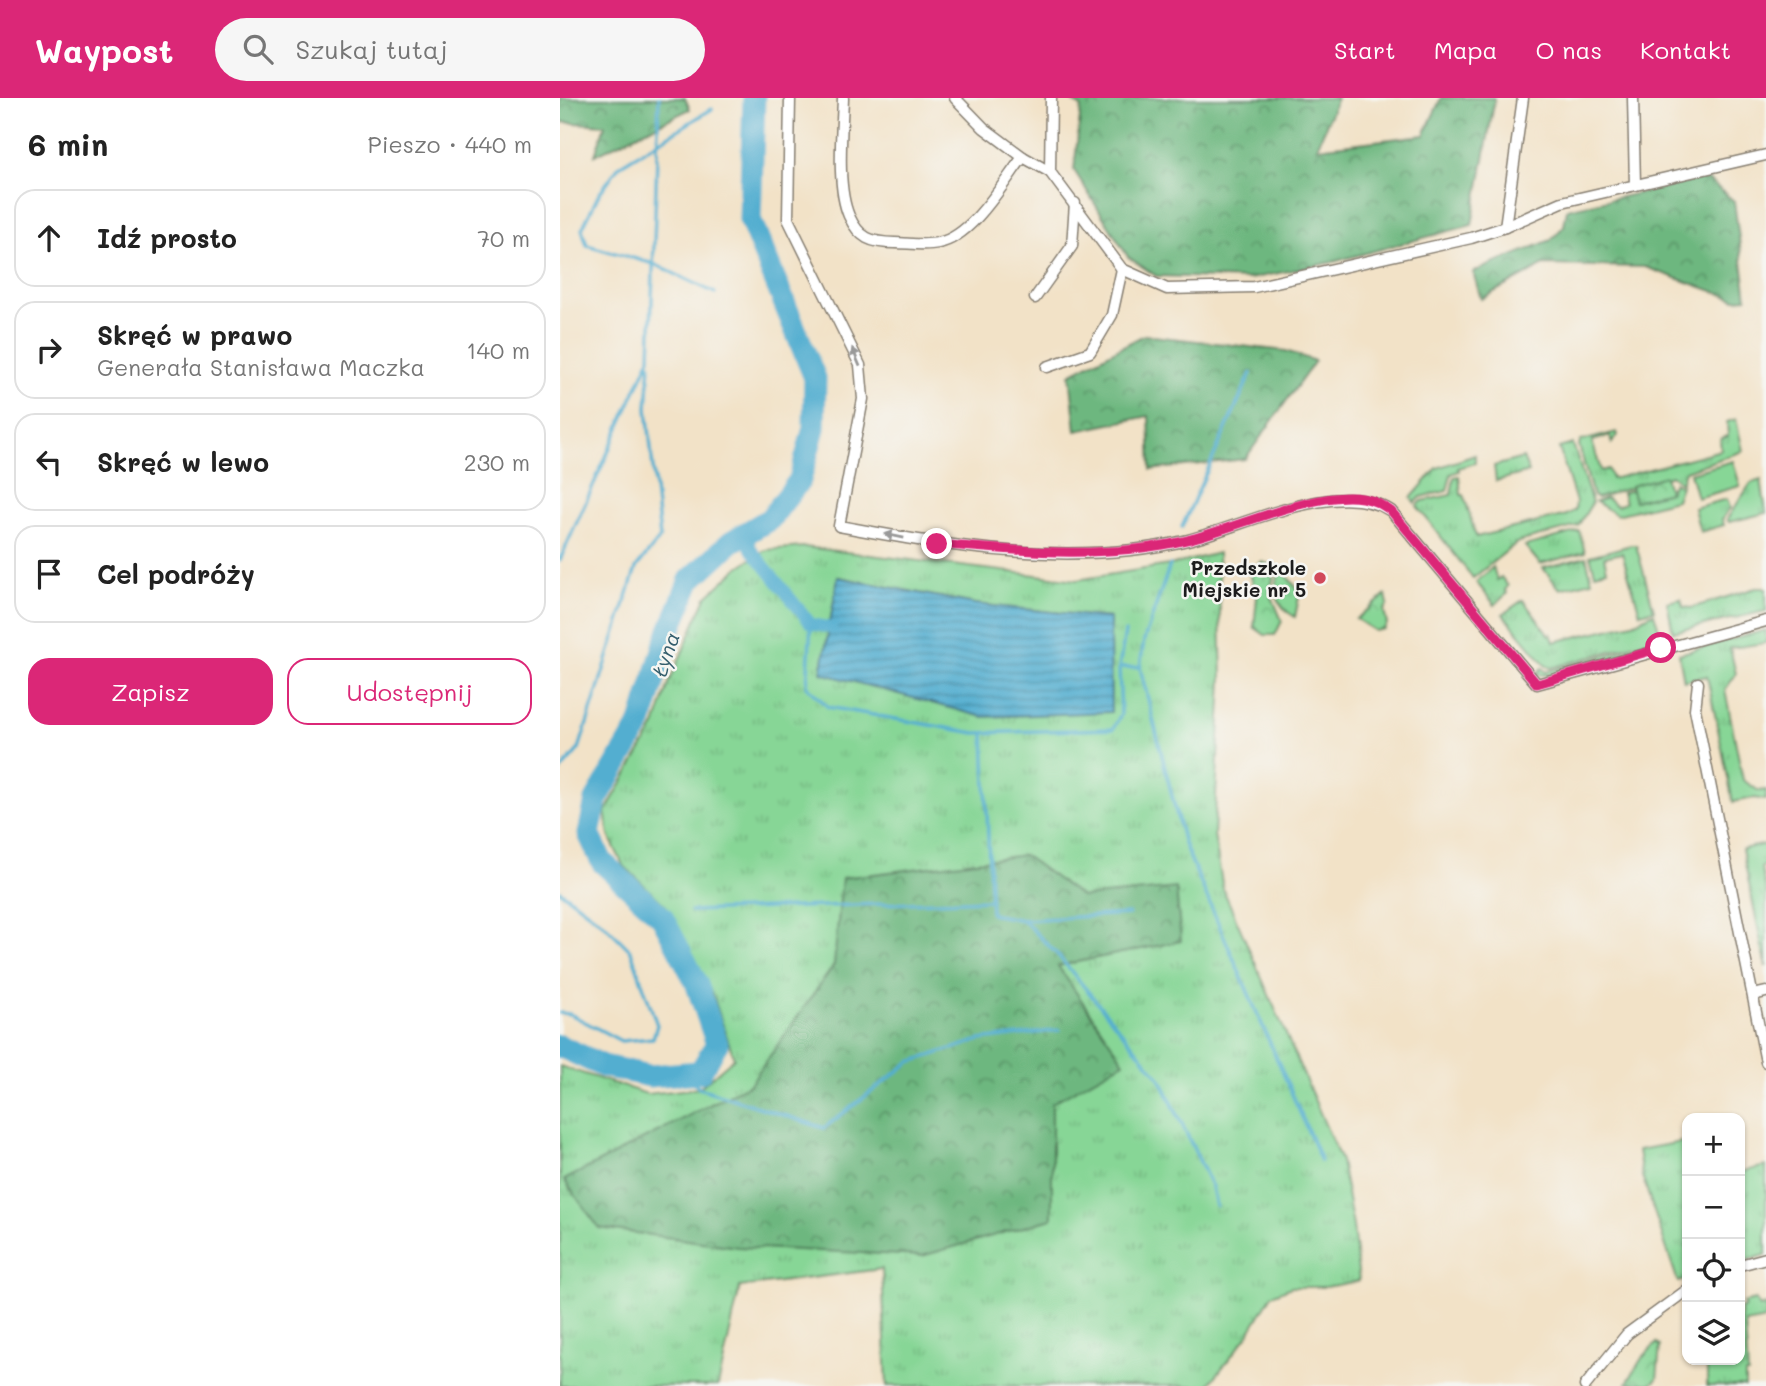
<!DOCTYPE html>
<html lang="pl">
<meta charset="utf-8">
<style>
body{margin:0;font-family:Mali,sans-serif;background:#f6f6f6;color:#222}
.controls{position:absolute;right:21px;bottom:21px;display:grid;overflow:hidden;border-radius:14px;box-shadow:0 2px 5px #0004}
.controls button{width:63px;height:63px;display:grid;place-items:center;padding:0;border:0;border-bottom:2px solid #e0e0e0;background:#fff;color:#222;font:35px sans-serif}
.stop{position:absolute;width:21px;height:21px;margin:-16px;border:5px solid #db2777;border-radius:50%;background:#fff}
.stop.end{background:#db2777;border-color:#fff;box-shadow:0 2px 7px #0008}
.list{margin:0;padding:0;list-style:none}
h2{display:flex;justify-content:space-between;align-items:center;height:91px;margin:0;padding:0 28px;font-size:30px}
h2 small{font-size:23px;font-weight:400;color:#767676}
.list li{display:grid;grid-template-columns:46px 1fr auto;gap:21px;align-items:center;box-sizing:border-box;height:98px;margin:0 14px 14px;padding:0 14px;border:2px solid #e0e0e0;border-radius:21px}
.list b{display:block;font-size:26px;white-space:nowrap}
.list p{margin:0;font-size:23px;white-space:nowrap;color:#767676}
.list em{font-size:23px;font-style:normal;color:#767676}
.actions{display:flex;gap:14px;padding:21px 28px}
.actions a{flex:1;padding:16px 0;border:2px solid #db2777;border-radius:21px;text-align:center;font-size:24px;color:#db2777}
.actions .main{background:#db2777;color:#fff}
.icon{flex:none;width:38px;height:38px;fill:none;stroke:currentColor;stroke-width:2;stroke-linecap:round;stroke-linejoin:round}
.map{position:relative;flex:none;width:1206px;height:1288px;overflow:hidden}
header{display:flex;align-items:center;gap:42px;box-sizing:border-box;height:98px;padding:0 35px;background:#db2777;color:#fff}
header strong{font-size:33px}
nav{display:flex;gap:38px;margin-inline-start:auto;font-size:24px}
.search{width:490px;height:63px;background:#f6f6f6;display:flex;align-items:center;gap:18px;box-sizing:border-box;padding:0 24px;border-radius:38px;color:#767676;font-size:26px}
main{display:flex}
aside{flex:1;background:#fff}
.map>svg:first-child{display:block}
.grass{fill:url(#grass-tufts);stroke:#527959;stroke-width:2;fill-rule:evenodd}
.forest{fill:url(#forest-crowns);stroke:#446a4e;stroke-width:2}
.park{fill:url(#park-crowns);stroke:#527959;stroke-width:2}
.pitch{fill:#87d696;stroke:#527959;stroke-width:2}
.water{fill:url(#water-rules);stroke:#376576;stroke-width:2}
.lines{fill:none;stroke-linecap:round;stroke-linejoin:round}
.stream{stroke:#52aed0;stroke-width:3.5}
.canal{stroke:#52aed0;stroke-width:12}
.river{stroke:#52aed0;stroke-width:23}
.minor-casing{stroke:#877f72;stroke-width:13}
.minor{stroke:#fff;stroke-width:10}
.oneway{fill:#999}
.route{stroke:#db2777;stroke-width:9}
.poi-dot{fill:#d1495b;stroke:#f6f6f2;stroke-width:2.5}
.labels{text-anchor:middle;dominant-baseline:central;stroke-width:5;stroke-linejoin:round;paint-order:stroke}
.poi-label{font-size:19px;font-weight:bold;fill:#1c1c1c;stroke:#f6f6f2;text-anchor:end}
.water-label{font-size:21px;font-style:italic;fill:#345e6d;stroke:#f6f6f2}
</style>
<header>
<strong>Waypost</strong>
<div class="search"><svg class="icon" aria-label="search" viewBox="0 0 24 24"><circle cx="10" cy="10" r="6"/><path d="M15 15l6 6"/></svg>Szukaj tutaj</div>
<nav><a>Start</a><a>Mapa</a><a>O nas</a><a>Kontakt</a></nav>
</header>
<main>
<aside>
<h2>6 min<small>Pieszo · 440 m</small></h2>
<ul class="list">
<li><svg class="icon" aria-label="ahead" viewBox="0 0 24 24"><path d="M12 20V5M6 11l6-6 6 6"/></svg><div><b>Idź prosto</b></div><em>70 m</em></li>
<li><svg class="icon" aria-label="right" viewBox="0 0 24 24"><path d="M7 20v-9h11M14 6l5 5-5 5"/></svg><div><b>Skręć w prawo</b><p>Generała Stanisława Maczka</p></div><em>140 m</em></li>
<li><svg class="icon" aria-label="left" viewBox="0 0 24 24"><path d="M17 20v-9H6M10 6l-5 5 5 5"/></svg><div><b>Skręć w lewo</b></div><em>230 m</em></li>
<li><svg class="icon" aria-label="arrive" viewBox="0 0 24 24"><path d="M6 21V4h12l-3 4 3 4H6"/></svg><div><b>Cel podróży</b></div></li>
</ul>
<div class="actions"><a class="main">Zapisz</a><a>Udostępnij</a></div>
</aside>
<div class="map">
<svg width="1206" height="1288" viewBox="0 0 1206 1288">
<defs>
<pattern id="grass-tufts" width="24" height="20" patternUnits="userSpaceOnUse" patternTransform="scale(1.75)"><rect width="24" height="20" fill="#87d696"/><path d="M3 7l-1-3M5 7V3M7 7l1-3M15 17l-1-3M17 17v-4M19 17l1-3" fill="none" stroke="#74b781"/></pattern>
<pattern id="forest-crowns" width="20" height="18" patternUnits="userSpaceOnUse" patternTransform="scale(1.75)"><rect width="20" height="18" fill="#6db77f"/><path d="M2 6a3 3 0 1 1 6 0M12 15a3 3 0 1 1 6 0" fill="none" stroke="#599467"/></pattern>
<pattern id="park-crowns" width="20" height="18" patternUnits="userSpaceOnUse" patternTransform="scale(1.75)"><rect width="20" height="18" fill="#87d696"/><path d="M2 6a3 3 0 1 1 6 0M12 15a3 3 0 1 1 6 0" fill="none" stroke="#74b781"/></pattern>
<pattern id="water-rules" width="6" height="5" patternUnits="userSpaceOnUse" patternTransform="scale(1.75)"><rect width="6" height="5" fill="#52aed0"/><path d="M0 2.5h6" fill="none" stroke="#438da8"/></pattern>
</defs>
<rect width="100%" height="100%" fill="#f6f6f2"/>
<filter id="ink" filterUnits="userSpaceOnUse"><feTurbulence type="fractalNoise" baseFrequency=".0143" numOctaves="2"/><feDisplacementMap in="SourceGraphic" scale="14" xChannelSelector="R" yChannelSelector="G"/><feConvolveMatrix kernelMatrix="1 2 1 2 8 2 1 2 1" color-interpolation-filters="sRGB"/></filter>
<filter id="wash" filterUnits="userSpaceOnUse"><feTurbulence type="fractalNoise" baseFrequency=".00686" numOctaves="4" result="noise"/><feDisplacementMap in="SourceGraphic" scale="28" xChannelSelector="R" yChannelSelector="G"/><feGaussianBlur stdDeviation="1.57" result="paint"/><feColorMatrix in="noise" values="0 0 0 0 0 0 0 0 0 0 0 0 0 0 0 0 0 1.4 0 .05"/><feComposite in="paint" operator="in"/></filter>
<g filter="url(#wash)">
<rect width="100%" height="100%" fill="#f2e2c7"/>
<g class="grass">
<path d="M1176,321L1183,353L1125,373L1121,385L1111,377L1037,400L1033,398L1019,347L1021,343L1057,334L1058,337L1052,345L1050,338L1032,343L1041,373L1048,371L1052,381L1161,352L1160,341L1168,338L1167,324Z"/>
<path d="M1013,346L1032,405L1018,428L958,444L913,480L857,408L862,403L891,397L894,379L899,378L901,397H904L916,439L1007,417L1015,412L1016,404L999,350Z"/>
<path d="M915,357V365L898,370L899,373L891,376L887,393L861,399L855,405L851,400L877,370Z"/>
<path d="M963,360L969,374L936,383L934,368Z"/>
<path d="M1201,382L1206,415L1169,424L1167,421L1191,385Z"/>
<path d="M1114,384L1121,388L1116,402L1057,417L1036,404L1046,400L1057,408L1065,405L1062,395L1072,392L1075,403L1109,394Z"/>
<path d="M1167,401L1170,410L1162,421L1164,427L1140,434L1134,410Z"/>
<path d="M1019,433L1025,454L980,466L965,448Z"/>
<path d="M1071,447H1076L1094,512L1080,515L1062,455L1044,459L1047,472L1035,475L1030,458Z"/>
<path d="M244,449L517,482L615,466L658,455L662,582L654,737L663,791L781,1063L793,1128L799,1183L766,1189H731L712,1197L687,1238L648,1288H327L322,1171L180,1189L158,1288H0V968L87,996L139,990L174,960L153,898L107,809L63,767L49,738L45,714L95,628L109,585L146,499L179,469L205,452ZM279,479L415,506L549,520L551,613L271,530Z"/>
<path d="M1026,459L1032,483L1000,491L983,470Z"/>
<path d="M933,469L937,482L941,479L948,488L945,492L947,495L935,507L916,484Z"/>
<path d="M1196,490H1206V513L1113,534L1107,504L1121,501L1123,509L1131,510Z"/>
<path d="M963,502L989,537L991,536L994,544L1073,525L1094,515L1100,535L1097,540L991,570L986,568L943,516Z"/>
<path d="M1206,532V545L1170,550L1176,576L1165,592L1183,682L1199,693L1206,692V702L1194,700L1173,704L1147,578L1124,583L1119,556Z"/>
<path d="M1093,544L1094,548L992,578L976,576L982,570L986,574Z"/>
<path d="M1206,746V766L1201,770L1206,793V869L1182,751Z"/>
<path d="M1127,1043V1181L1118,1184L1082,1078L1078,1052Z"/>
<path d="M1206,1068V1157L1180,1164V1074Z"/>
<path d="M1195,1202L1200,1209L1206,1207V1221L1185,1225L1188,1276H1185V1288H1147V1262H1180V1211L1185,1209L1183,1205Z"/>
</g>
<g class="forest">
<path d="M0,0H125L130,11L35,57L45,27L0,24Z"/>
<path d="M507,0H777L757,50L864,37L881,0H935L912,127L773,164L690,181L596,178L568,159L514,72L521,9Z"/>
<path d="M1146,80L1174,103L1187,200L1175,201L1085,169L984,167L921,201L913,174L991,142L1004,128L1007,111Z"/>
<path d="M584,237L726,253L755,263L685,361L591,372L589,318L516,333L510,276Z"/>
<path d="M464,757L522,799L616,790L621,843L498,868L564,964L492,1005V1121L362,1158L178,1149L39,1130L4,1082L190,986L274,867L282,780Z"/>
</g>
<g class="park">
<path d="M1105,378L1109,394L1075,403L1071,388Z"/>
<path d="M701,464L716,468L710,494L722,523L715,537H705L694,529L697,499L690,475Z"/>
<path d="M722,472L740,494L735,519C717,509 709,490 722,472Z"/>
<path d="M826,497L828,506L824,513L827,526L824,531L815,533L796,521Z"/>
<path d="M1097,1245L1100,1248L1097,1281L1091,1286L1067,1285L1082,1260Z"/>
</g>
<path class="pitch" d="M1173,363L1180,388L1137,400L1130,375Z"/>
<path class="water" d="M278,479L415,506L550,520L551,614L423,619L261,575Z"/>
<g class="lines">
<g class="stream">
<path d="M152,11L59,68L39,96L22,131L27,147L94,166L155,195"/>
<path d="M622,429L691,275"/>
<path d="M0,462L90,260L99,0"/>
<path d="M610,467L584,542L580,569L624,746L761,1063"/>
<path d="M251,526L247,588L268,609L415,635L553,631L561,616L559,570L565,534"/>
<path d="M559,570L580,569"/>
<path d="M424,635L431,816L463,822L569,816"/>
<path d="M0,673L19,651L76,470L100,440L87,310L90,266"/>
<path d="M0,793L44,826L71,853L97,927L93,940L61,943L10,916L0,915"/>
<path d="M131,813L431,802"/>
<path d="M463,822L496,855L600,980L652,1089L656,1108"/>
<path d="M124,975L139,990L264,1030L350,964L420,942L500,932"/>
</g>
<path class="canal" d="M187,437L191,451L251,526L271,530"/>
<path class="river" d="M0,948L43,968L90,978L140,974L157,946L136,884L102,819L42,764L29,736L36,702L81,625L105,545L130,482L171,444L210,421L240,382L254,330L255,280L190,121L194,0"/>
</g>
</g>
<g filter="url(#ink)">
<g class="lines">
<defs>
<g id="minor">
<path d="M230,0L228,121L300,267L303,301L279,428C392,449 514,470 628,442C685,428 779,379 831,413L977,586L1206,523"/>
<path d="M283,0C282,33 276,88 289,118C299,140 311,145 335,145C348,145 364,148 378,145C412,139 443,85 463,59"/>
<path d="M395,0L424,30L463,59L490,74L562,171L607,191L694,189L911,140L945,129L1002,104L1206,57"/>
<path d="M1073,0L1075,87"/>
<path d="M490,74L491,0"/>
<path d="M945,129L963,0"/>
<path d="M475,200L512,148L515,105"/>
<path d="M487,269L530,254L552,217L562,171"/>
<path d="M1138,585L1135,611L1206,964"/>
<path d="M1193,897L1206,894"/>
<path d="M1180,1167L1206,1160"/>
<path d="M1025,1288L1067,1236L1127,1192"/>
</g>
</defs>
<use href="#minor" class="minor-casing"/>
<use href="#minor" class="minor"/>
</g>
<defs><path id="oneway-solid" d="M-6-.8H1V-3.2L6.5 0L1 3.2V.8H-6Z" transform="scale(1.75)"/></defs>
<g class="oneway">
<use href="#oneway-solid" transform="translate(296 259) rotate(-113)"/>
<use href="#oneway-solid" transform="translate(334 438) rotate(-169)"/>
</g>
</g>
<g class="lines" filter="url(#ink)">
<path class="route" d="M377,446C460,453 545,462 627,442C675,431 756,392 802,400C814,402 822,407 831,413L977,586L1101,550"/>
</g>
<circle class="poi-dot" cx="760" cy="480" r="7"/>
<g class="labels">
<g class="poi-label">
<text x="746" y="469">Przedszkole<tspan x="746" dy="22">Miejskie nr 5</tspan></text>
</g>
<g class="water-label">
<text transform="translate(105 556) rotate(-71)">Łyna</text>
</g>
</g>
</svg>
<div class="controls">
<button>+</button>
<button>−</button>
<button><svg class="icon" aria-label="locate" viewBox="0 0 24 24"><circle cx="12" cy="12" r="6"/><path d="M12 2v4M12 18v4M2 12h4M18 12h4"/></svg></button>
<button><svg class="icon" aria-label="layers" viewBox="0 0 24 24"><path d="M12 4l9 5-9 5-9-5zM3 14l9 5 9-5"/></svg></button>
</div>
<div class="stop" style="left:1101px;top:550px"></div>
<div class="stop end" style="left:377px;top:446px"></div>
</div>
</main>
